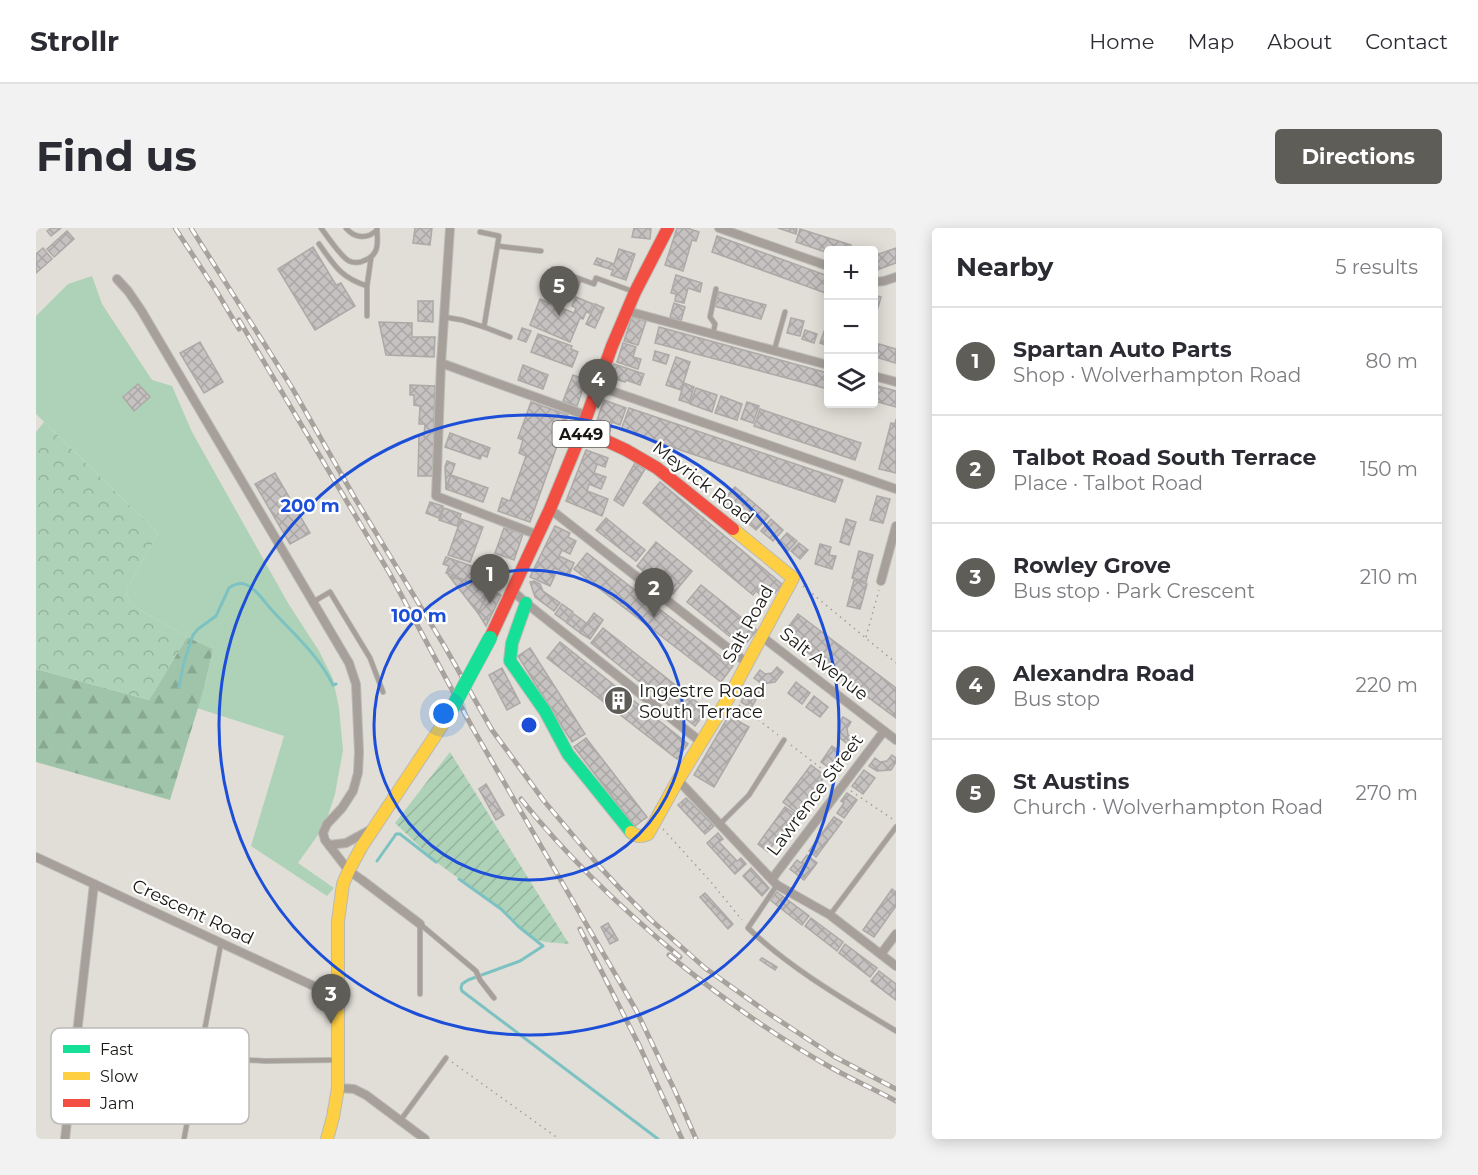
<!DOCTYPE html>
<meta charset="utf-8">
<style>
body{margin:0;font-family:Montserrat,sans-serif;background:#f2f2f3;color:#2b2b33}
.controls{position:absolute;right:18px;top:18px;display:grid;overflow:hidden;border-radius:6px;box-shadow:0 3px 15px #0003}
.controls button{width:54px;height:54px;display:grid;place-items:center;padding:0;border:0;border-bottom:2px solid #e1e1e2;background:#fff;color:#2b2b33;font:30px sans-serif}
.you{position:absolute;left:408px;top:486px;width:21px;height:21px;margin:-15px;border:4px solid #fff;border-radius:50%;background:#1a73e8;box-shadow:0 0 0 9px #1a73e833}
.badge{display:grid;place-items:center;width:39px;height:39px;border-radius:50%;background:#5f5d57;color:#fff;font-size:20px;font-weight:700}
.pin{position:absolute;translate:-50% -50px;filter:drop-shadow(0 2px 3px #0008)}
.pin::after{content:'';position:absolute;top:32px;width:21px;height:18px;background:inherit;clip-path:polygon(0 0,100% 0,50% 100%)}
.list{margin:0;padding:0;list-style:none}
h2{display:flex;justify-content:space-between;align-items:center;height:78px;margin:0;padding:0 24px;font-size:26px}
h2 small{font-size:20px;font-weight:400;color:#7c7c81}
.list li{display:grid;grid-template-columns:39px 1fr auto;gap:18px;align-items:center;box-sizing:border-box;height:108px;padding:0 24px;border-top:2px solid #e1e1e2}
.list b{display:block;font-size:22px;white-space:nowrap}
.list p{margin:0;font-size:20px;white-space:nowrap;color:#7c7c81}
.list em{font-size:20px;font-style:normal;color:#7c7c81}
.icon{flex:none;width:33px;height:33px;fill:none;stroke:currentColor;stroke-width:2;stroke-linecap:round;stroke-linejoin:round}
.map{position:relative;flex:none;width:860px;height:911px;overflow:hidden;border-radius:6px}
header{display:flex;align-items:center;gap:36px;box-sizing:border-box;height:84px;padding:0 30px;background:#fff;border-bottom:2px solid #e1e1e2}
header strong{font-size:28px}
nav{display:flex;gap:33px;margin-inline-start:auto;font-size:21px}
.intro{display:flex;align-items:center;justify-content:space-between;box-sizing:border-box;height:144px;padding:0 36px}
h1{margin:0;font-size:42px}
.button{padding:15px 27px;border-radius:6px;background:#5f5d57;color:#fff;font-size:21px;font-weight:700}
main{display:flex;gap:36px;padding:0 36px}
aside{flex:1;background:#fff;border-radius:6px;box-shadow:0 3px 15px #0003}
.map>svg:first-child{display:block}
.grass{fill:#aed2b8}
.forest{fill:url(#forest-firs)}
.park{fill:url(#park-crowns)}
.garden{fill:url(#garden-furrows)}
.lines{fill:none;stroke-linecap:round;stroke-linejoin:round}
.stream{stroke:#7dc2c2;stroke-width:3}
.building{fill:url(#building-cross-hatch);stroke:#aca9a7;stroke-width:1.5}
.lane-casing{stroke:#bbbab4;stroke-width:6}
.street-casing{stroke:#bbbab4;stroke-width:10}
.fast-casing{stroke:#bbbab4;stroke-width:14}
.slow-casing{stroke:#bbbab4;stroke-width:14}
.jam-casing{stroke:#bbbab4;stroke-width:14}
.path{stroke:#a39d97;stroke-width:1.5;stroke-dasharray:1.5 4.5;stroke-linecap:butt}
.lane{stroke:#a7a09a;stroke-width:4.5}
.street{stroke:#a7a09a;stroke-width:8}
.fast{stroke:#16e098;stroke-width:12}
.slow{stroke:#ffcf43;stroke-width:12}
.jam{stroke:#f24e42;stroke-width:12}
.rail-casing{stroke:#a7a29c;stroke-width:5}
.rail{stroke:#fff;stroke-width:3;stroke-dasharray:9;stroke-linecap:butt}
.fast-bridge-casing{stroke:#bbbab4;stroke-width:15;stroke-linecap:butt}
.fast-bridge{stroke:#16e098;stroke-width:14}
.ring{fill:none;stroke:#1d4ed8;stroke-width:3}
.labels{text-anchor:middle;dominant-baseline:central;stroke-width:4.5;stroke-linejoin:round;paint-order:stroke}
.shield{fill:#fff;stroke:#5e5d5a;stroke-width:1.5}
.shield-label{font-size:16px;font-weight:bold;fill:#191813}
.street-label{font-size:18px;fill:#191813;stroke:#fff}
.poi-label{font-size:18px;fill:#191813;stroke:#fff;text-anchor:start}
.key{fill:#fff;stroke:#babab8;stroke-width:1.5}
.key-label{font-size:16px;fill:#191813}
.centre{fill:#1d4ed8;stroke:#fff;stroke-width:3}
.ring-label{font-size:18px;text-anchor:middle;font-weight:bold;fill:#1d4ed8;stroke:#fff;stroke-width:4.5;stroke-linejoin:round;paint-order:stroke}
</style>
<header>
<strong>Strollr</strong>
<nav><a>Home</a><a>Map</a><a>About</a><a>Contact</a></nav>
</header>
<div class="intro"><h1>Find us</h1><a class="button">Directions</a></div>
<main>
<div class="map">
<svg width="860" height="911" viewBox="0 0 860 911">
<defs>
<pattern id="forest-firs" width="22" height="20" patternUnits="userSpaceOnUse" patternTransform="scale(1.5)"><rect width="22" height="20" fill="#a0c4a9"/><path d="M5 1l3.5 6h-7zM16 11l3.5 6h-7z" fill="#89a891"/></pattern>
<pattern id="park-crowns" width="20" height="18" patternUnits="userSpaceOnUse" patternTransform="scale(1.5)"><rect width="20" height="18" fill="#aed2b8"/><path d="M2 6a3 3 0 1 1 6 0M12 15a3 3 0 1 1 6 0" fill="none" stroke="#95b49d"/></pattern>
<pattern id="garden-furrows" width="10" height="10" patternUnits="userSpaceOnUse" patternTransform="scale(1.5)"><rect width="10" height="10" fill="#aed2b8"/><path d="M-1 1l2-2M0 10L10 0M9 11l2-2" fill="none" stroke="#95b49d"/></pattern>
<pattern id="building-cross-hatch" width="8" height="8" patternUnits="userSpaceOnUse" patternTransform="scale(1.5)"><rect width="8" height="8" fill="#c6c2c1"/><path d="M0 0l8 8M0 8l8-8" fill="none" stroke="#aaa6a5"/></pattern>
</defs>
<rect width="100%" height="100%" fill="#e0ded6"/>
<path class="grass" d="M56,48L66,76L116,152L136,158L156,204L252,375L283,423L297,451L303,480L307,522L299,566L289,597L262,635L298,660L291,668L215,618L248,508L161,480L168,460L177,421L151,409L94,376L90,363L122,305L0,186V88L32,56Z"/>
<path class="forest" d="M151,409L177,421L168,460L134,572L0,534V441L113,472Z"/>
<path class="park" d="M8,194L122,305L90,363L94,376L151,409L113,472L0,441V204Z"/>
<path class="garden" d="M414,524L533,716L510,714L498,711L483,699L465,681L400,634L359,595Z"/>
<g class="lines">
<g class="stream">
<path d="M143,459L148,434L157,407L162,401L180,388L193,360C199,356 205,354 211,357C221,362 227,372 234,380C256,405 282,426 297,457L300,456"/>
<path d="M341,633L358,609L360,606H364L400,634"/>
<path d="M423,651L465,681L483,699L507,718L484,733L432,752L426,756L425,760L426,763L622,911"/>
</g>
</g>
<g class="building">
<path d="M15,0H25L15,8L11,3Z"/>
<path d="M379,0H396L394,17L377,15Z"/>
<path d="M598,0H615L614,11L596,9Z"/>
<path d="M641,0H651L663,4L660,13L656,12L647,43L629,37Z"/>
<path d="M742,0H761L760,6Z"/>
<path d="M764,1L815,17L813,22H792V25L760,14Z"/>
<path d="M31,3L38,11L18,29L11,21Z"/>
<path d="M681,8L792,48V66L676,24Z"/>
<path d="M277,19L300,57L305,55L319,78L279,102L242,41Z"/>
<path d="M7,20L16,31L0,45V26Z"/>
<path d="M860,20V35L841,42L838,41V24L843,26Z"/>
<path d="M583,21L599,26L590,52L575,47L577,42L558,36L561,30L578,36Z"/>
<path d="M640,47L666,55L664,64L652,60L648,75L639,73L640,66L635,65Z"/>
<path d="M513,60L533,68L529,77L525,75L523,79L538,85L540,80L536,78L540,69L557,76L553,85L550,84L547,91L544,90L534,114L494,97L504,71L515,76L516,72L509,69Z"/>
<path d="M683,64L730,77L725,91L678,78Z"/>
<path d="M838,67L845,69L841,83L838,82Z"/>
<path d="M382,73H397V94L382,93Z"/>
<path d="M638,75L649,79L645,93L634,89Z"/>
<path d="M559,76L568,80L559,100L550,96Z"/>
<path d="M596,89L610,93L602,117L588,113Z"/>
<path d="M755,90L768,93L764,108L751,105Z"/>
<path d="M343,94L376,95V109H399L398,129L350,127Z"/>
<path d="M623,99L792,145V161L619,115Z"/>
<path d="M486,100L495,103L490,114L482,111Z"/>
<path d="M789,101L792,102V118L784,115Z"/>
<path d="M769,102L781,106L778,115L766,111Z"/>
<path d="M502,106L536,118L535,121L542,124L536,139L495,124Z"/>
<path d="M164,114L187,154L168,165L144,125Z"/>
<path d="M587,115L600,119L597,129L605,131L602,141L581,134Z"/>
<path d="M843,116L860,121L859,135L840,129Z"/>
<path d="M619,123L633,127L630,136L617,132Z"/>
<path d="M640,129L654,134L645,162L630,157Z"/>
<path d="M578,136L608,146L604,157L590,152L589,154L573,149Z"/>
<path d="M487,137L512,147L507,161L482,152Z"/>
<path d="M537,147L550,152L541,178L527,173Z"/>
<path d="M648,155L658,159L653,175L643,172Z"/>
<path d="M102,156L114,169L98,183L87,169Z"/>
<path d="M374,157L399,158L397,248H382L383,207H388L389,196H383L384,178L378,177V167H374Z"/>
<path d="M838,157L860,163V179L838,173Z"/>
<path d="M660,160L681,167L676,184L654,176Z"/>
<path d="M685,168L706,176L701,192L679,185Z"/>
<path d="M568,172L590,180L584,197L576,194L574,203L559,198Z"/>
<path d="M495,174L532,187L494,294L462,283L466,270L474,273L490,228L483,225L487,212L482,210Z"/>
<path d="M711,174L723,178L717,195L705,191Z"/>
<path d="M593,180L807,252L799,274L585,202Z"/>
<path d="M724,181L825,215L819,232L718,198Z"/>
<path d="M860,191V245L843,241L855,195L859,196Z"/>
<path d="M414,205L454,220L451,229L446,227L444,231L409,219Z"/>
<path d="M550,222L572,230L569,239L561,236L558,245L570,249L565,261L553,256L551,263L572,271L566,288L530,273Z"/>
<path d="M411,233L419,236L410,261L409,239Z"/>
<path d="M599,235L609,241L587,278L578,272Z"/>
<path d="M239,245L274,305L254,316L219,256Z"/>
<path d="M415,247L452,260L447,274L410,261Z"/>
<path d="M624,254L746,356L739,365L736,362L729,371L720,363L717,367L607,275Z"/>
<path d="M699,259L733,288L720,302L686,273Z"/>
<path d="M841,268L854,271L847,295L834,292Z"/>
<path d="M394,274L407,278L403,290L390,285Z"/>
<path d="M408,280L425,286L421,298L403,292Z"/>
<path d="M570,290L609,322L600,333L560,302Z"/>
<path d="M425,291L447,299L434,334L412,327Z"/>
<path d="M735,291L747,302L737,313L725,303Z"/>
<path d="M810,291L820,294L813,317L804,314Z"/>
<path d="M519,298L534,305L532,309L540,313L534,326L526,322L523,328L538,335L533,347L518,340L515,345L519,347L514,358L494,349Z"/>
<path d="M468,300L487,306L478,332L459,325Z"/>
<path d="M751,305L761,313L752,323L742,315Z"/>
<path d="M620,314L656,343L637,366L601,338Z"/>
<path d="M763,315L772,322L764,331L755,323Z"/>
<path d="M784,316L795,319L793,327L800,328L796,341L779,336Z"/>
<path d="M823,323L837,327L830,354L816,350Z"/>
<path d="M551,325L697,438L685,454L538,341Z"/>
<path d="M410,329L450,343L445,358L410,345L413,338L407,336Z"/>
<path d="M453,340L467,346L462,359L448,354Z"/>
<path d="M413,348L454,361L442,385Z"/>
<path d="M818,352L831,356L824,381L811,378Z"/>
<path d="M498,353L504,356L507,363L524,375L518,383L499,369L494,354Z"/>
<path d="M665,357L721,402L707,419L651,374Z"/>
<path d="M454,361L465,367L450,398L442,385Z"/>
<path d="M526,376L537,384L530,394L519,386Z"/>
<path d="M558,385L567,392L554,411L544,405Z"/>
<path d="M538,386L550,395L543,404L531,395Z"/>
<path d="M762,386L860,460V490L747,406Z"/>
<path d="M567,400L671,482L659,498L555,415Z"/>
<path d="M524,414L652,516L641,531L511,430Z"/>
<path d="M494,420L549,506L536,514L482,428Z"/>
<path d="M741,439L747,444L739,454L726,456L718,450L724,442L729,446L736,445Z"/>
<path d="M466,440L484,475L471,482L453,447Z"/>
<path d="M760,454L774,465L766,476L752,465Z"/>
<path d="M714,459L724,465L715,480L705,474Z"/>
<path d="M778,468L792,479L784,489L770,479Z"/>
<path d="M696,482L705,488L702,493L713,499L678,559L658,547Z"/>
<path d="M807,489L815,494L811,500L812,507L819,511L814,518L804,510L802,497Z"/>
<path d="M550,510L611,589L599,598L538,519Z"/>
<path d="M796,518L806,525L795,541L785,534Z"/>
<path d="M856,527L860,530V534L855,542L841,543L833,538L839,530L844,534L851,533Z"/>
<path d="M775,537L789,548L761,585L747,574Z"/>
<path d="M828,542L839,550L827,566L816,558Z"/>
<path d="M450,556L468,587L460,592L443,561Z"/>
<path d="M811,565L821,572L808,590L801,585L808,575L805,573Z"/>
<path d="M650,570L678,598L669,606L642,577Z"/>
<path d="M749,579L759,586L732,624L722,616Z"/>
<path d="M798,589L806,594L780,629L773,623Z"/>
<path d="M682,605L687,611L683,614L701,633L705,630L710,636L699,646L671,615Z"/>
<path d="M771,627L781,635L768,652L754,641L761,632L765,635Z"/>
<path d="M715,640L733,660L726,668L707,648Z"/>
<path d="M856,661L860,664V678L838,709L827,702Z"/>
<path d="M741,664L773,688L766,697L734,672Z"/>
<path d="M669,665L697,696L692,701L664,669Z"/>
<path d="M775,690L807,714L801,723L769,698Z"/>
<path d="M572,695L582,712L574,716L565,699Z"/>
<path d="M809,716L841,740L834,749L803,725Z"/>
<path d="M726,730L741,739L739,742L724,732Z"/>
<path d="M843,743L860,756V772L835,753Z"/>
</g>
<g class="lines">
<defs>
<g id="lane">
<path d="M285,0C291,8 305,29 313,33C317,35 324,35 327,33C343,28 342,16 341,2"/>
<path d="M310,0C319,11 332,11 341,2V0"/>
<path d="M283,16C299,38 304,49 331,58"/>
<path d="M462,18L505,23"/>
<path d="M543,52L540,60L513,50L517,41L558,56L560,50L596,63"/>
<path d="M331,88V58L335,30"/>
<path d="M408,89L426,92L448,99L463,8L444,4"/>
<path d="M448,99L474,109"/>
<path d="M677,106L679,96L674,89L680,61"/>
<path d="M738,123L749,84"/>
<path d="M277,374L294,364L334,430L347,464"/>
<path d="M684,596L713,567L748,512"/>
<path d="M741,657L712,700C755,741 809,772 860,803"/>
<path d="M794,687L860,599"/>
<path d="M384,696L440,743L444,752L458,770"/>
<path d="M384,696V766"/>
<path d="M163,829L229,833L299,832"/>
<path d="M364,893L410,830"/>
<path d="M148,911L185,715"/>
</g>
<g id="street">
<path d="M414,0L405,135L400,268L502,307"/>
<path d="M683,0L792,38"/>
<path d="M81,51L92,63L105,82L313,435L320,456L323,524L322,545L317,563L306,580L291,596L287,605L289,612L313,643L326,652L384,696"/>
<path d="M838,54L848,53L860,49"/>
<path d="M591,83L792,137"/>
<path d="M405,135L552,188"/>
<path d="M838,148L860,154"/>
<path d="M561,158L860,261"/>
<path d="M514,281L711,435"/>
<path d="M845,353L860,298"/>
<path d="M477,363L490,375L665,514"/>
<path d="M725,408L860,512"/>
<path d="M642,552L741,657L794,687L860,738"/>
<path d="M293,617L310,615L334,602"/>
<path d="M0,629L282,760L302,765"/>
<path d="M736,651L848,503"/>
<path d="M845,726L860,706"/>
<path d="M302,860L318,861L330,867L389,911"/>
<path d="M29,911L58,656"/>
</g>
<path id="fast" d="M490,375L476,415L474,433L509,483L532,526L595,604"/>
<g id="slow">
<path d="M595,604C601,609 605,609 612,606L642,552L693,469L757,350L697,301"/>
<path d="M291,911L297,889L302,860V693L307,656L313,642L326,618L411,490"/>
</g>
<g id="jam">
<path d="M547,202L590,222L621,240L697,301"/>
<path d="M454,410L514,281L540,218L576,118L599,64L632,0"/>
</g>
</defs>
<use href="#lane" class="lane-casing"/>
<use href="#street" class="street-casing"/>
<use href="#fast" class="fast-casing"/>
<use href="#slow" class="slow-casing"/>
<use href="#jam" class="jam-casing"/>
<g class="path">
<path d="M767,358L860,435"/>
<path d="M830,409L843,362"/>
<path d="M703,477L742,507"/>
<path d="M755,517L799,551"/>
<path d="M815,563L858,592"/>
<path d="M627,601L675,654L706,692"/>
<path d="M416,834L523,911"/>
</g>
<use href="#lane" class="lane"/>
<use href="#street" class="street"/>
<use href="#fast" class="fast"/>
<use href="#slow" class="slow"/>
<use href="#jam" class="jam"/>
<defs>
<g id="rail">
<path d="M139,0L181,64L203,101"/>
<path d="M155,0L255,158L320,272L409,419L456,502L508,573L563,638L591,668L615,692L669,740L732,785L799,829L860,861"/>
<path d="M203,92L354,346L436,499L600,782L639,863L660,911"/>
<path d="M485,571C532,630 586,681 644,729"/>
<path d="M544,701L603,817L646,911"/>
<path d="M633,727C683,768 737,807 794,839C815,851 838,861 860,873"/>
</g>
</defs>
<use href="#rail" class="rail-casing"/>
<use href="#rail" class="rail"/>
<defs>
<path id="fast-bridge" d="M411,490L454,410"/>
</defs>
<use href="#fast-bridge" class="fast-bridge-casing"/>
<use href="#fast-bridge" class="fast-bridge"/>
</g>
<g class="ring">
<circle cx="493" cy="497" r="155"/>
<circle cx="493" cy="497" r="310"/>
</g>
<defs>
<symbol id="building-disc" viewBox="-11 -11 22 22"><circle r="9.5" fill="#5f5d57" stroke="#fff"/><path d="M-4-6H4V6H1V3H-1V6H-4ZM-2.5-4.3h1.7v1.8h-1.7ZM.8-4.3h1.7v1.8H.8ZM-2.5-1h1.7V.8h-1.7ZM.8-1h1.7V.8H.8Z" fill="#fff"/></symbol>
</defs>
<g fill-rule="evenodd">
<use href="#building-disc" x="566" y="456" width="33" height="33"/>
</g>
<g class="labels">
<rect class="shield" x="516.5" y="193" width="57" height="26" rx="4.5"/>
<g class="shield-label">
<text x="545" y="206">A449</text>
</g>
<g class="street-label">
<text transform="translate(667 255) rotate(38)">Meyrick Road</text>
<text transform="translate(712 396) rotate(-61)">Salt Road</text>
<text transform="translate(788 436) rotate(38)">Salt Avenue</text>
<text transform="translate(779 567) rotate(-53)">Lawrence Street</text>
<text transform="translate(157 684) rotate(25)">Crescent Road</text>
</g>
<g class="poi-label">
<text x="603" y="463">Ingestre Road<tspan x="603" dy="21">South Terrace</tspan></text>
</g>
</g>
<rect x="15" y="800" width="198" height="96" rx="9" class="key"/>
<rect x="27" y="817" width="27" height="8" fill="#16e098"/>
<rect x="27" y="844" width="27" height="8" fill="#ffcf43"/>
<rect x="27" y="871" width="27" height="8" fill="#f24e42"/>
<g class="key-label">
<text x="64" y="827">Fast</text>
<text x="64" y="854">Slow</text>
<text x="64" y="881">Jam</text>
</g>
<circle cx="493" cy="497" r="9" class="centre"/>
<g class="ring-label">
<text x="274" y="284">200 m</text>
<text x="383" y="394">100 m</text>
</g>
</svg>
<div class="controls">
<button>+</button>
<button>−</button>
<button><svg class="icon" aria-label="layers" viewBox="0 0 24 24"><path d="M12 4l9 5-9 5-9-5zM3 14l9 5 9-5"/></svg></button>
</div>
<div class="you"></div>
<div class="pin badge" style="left:454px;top:376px">1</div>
<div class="pin badge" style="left:618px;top:390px">2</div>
<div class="pin badge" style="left:295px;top:796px">3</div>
<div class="pin badge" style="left:562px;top:181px">4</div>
<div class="pin badge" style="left:523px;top:88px">5</div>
</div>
<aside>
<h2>Nearby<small>5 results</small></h2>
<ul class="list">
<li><span class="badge">1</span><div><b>Spartan Auto Parts</b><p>Shop · Wolverhampton Road</p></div><em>80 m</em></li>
<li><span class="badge">2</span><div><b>Talbot Road South Terrace</b><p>Place · Talbot Road</p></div><em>150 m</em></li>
<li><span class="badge">3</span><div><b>Rowley Grove</b><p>Bus stop · Park Crescent</p></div><em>210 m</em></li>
<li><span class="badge">4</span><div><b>Alexandra Road</b><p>Bus stop</p></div><em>220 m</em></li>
<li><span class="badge">5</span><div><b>St Austins</b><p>Church · Wolverhampton Road</p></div><em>270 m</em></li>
</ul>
</aside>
</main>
